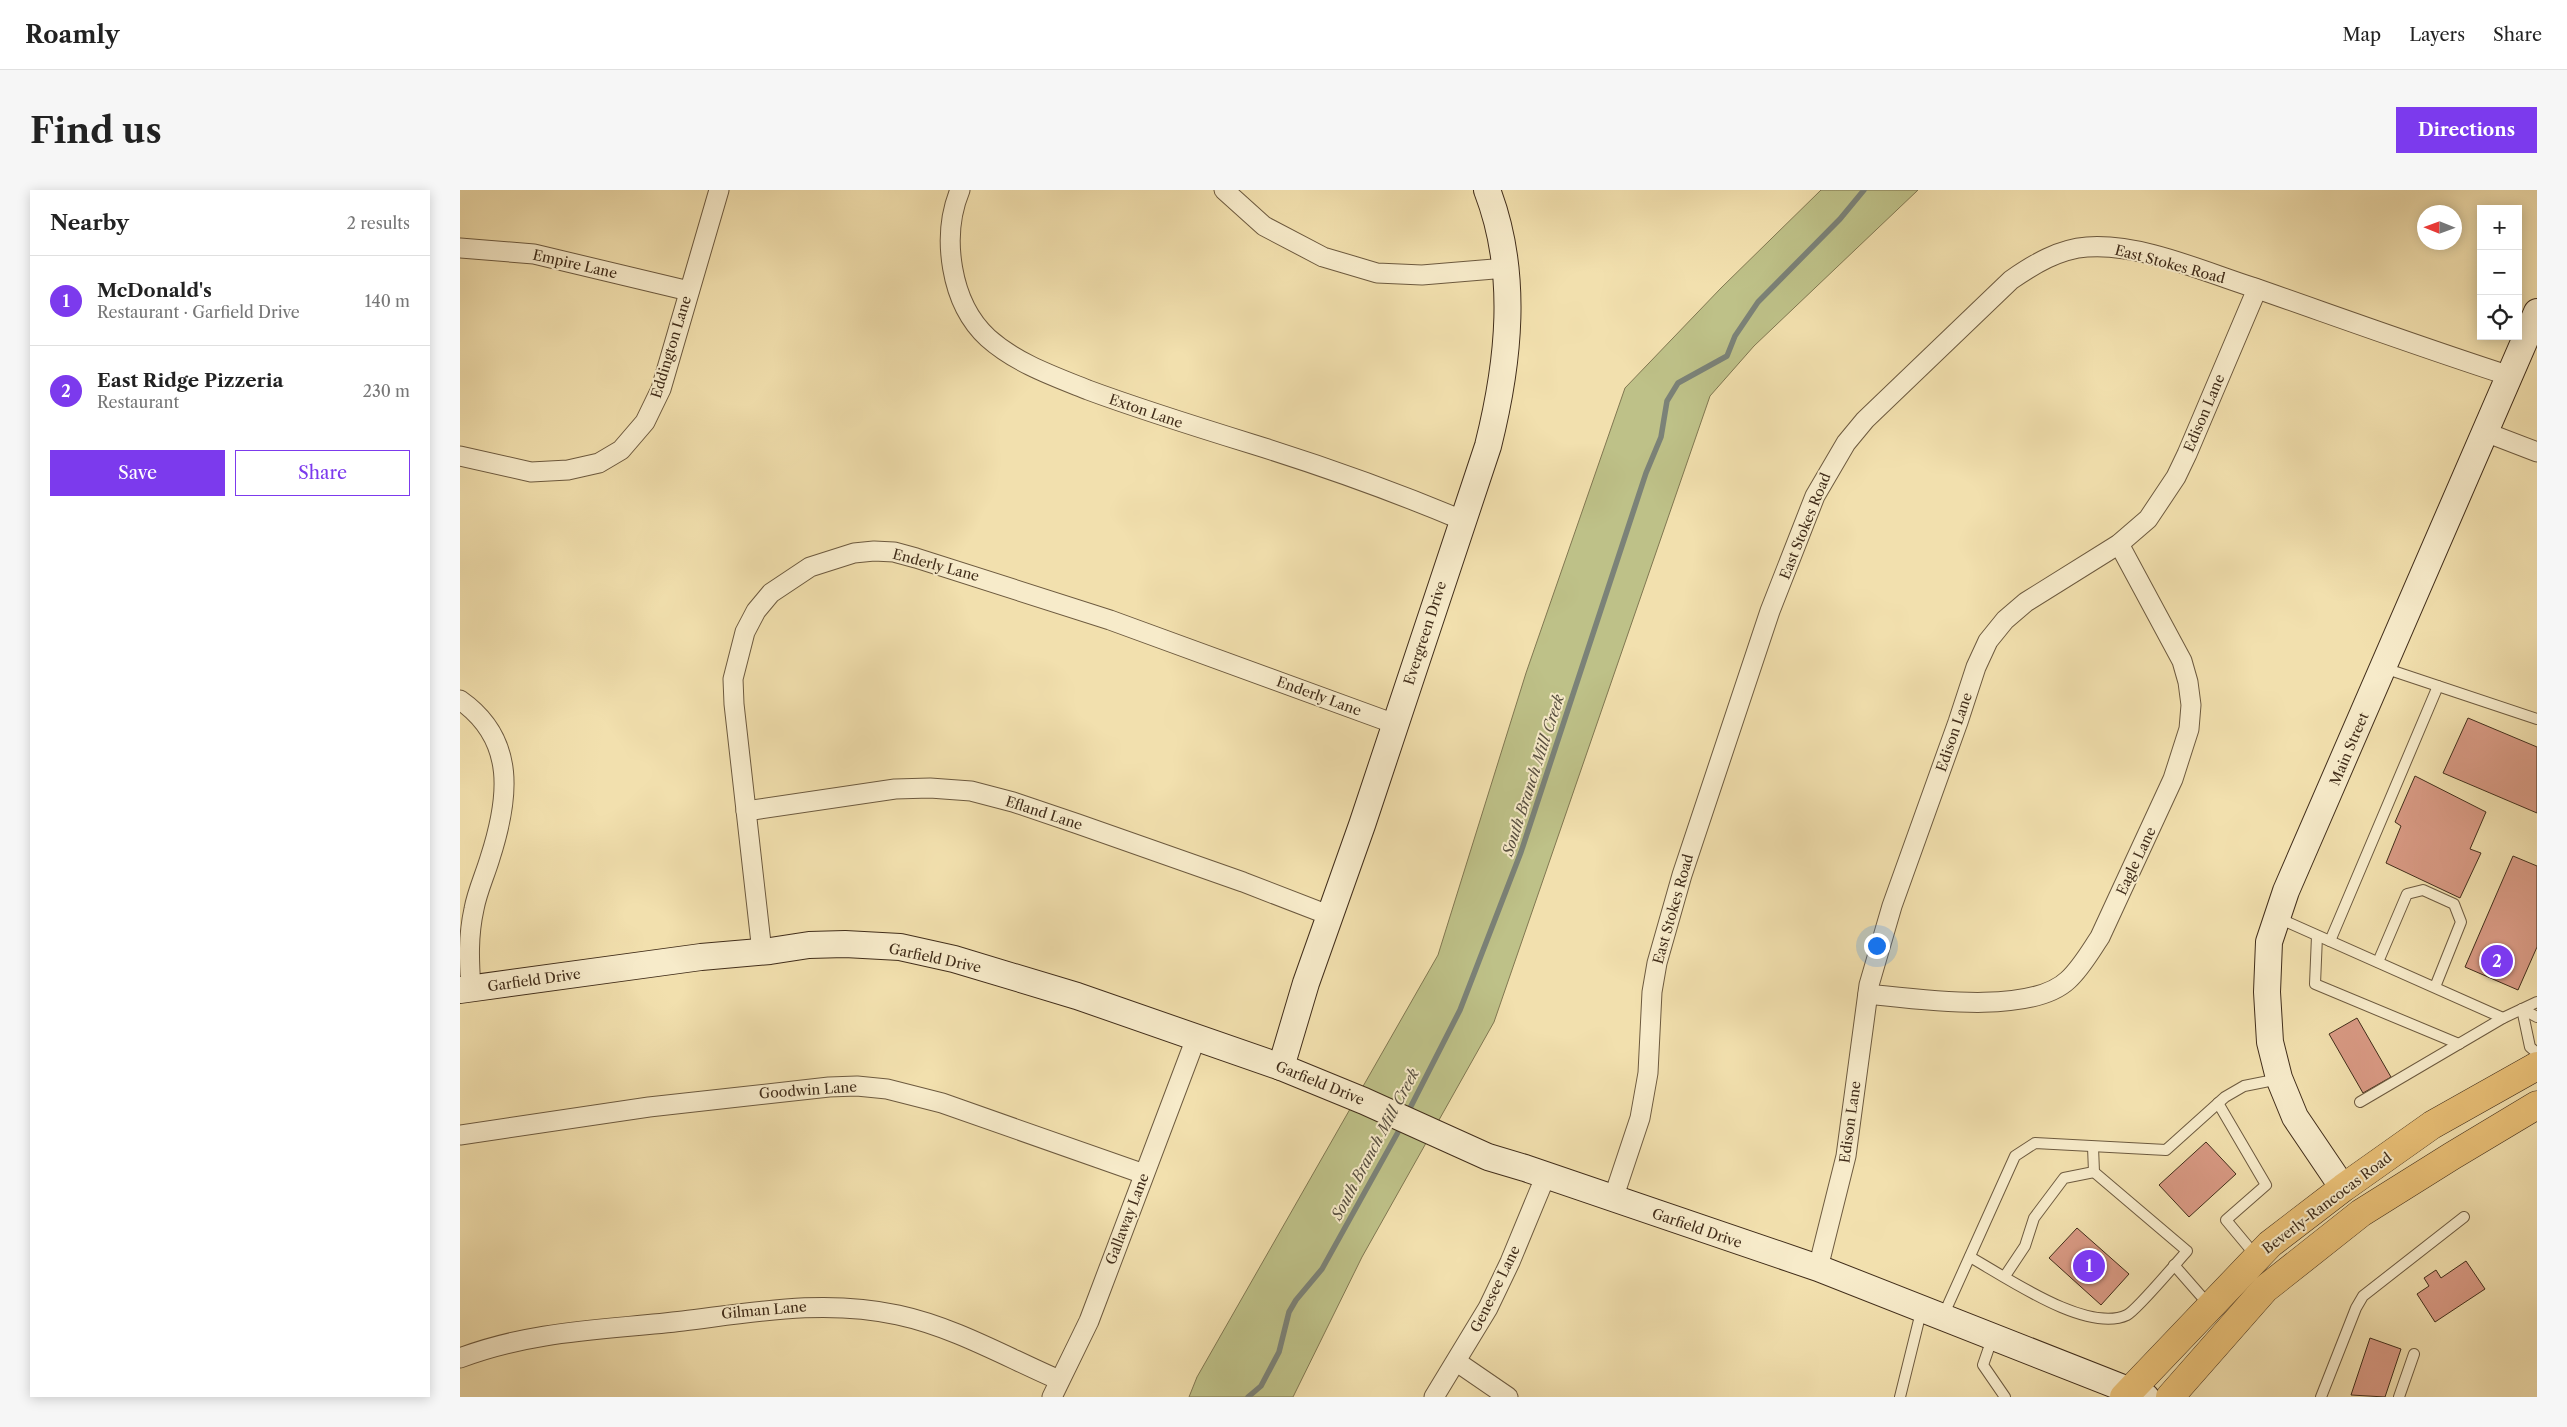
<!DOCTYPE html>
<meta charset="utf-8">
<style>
body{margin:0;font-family:"Libre Caslon Text",serif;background:#f6f6f6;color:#222}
.controls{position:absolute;right:15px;top:15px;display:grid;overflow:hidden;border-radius:0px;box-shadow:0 2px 12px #0003}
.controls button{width:45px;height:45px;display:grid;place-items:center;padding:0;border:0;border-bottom:1px solid #e0e0e0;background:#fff;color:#222;font:25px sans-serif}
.compass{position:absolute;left:1957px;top:15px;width:45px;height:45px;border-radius:50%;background:#fff;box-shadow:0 2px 12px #0003;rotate:271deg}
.you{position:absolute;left:1416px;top:755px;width:18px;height:18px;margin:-12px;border:4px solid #fff;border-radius:50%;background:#1a73e8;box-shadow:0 0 0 8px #1a73e833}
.badge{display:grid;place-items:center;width:32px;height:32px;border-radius:50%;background:#7c3aed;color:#fff;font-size:16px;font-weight:700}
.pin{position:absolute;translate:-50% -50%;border:2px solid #fff;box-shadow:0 1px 5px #0006}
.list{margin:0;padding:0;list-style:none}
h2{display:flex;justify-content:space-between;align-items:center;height:65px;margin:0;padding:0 20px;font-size:21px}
h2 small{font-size:16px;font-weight:400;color:#767676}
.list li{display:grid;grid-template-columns:32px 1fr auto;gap:15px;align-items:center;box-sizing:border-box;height:90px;padding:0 20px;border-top:1px solid #e0e0e0}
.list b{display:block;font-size:19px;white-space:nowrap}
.list p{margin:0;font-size:16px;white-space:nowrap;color:#767676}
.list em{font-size:16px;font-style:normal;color:#767676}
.actions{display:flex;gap:10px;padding:15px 20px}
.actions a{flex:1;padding:11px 0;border:1px solid #7c3aed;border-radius:0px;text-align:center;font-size:18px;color:#7c3aed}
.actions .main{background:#7c3aed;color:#fff}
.icon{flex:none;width:28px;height:28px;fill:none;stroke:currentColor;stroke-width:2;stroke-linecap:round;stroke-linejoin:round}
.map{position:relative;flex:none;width:2077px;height:1207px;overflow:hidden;border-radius:0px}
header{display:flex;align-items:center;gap:30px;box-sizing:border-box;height:70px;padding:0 25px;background:#fff;border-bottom:1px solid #e0e0e0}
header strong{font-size:24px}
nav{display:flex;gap:28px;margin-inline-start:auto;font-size:18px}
.intro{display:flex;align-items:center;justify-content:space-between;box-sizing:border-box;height:120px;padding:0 30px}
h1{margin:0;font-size:35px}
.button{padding:12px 22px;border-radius:0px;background:#7c3aed;color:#fff;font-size:18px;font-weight:700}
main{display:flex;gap:30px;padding:0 30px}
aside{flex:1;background:#fff;border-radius:0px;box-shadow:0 2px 12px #0003}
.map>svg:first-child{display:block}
.green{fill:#bec188;stroke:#807751}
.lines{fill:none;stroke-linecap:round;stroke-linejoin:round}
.stream{stroke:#7b8278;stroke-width:5.5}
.building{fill:#d89983;stroke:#412d1a}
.lane-casing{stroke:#6d5a3f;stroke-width:12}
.street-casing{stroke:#6d5a3f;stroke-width:21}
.secondary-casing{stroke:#412d1a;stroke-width:28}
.primary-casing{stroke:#412d1a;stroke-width:29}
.lane{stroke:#f7ebca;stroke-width:10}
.street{stroke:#f7ebca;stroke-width:19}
.secondary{stroke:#f7ebca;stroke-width:26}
.primary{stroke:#e9c077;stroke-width:28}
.labels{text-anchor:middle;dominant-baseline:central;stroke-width:4;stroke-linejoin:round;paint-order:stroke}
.street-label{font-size:14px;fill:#412d1a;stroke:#f7ebca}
.water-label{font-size:15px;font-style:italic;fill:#595041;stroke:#f7ebca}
</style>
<header>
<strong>Roamly</strong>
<nav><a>Map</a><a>Layers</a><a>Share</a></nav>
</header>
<div class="intro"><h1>Find us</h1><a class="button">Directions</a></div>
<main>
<aside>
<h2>Nearby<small>2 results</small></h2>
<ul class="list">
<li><span class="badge">1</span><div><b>McDonald's</b><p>Restaurant · Garfield Drive</p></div><em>140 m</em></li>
<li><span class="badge">2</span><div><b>East Ridge Pizzeria</b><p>Restaurant</p></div><em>230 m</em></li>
</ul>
<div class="actions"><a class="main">Save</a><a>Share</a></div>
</aside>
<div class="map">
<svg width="2077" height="1207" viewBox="0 0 2077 1207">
<rect width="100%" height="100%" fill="#f2e0ae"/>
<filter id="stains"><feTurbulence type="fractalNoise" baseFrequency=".004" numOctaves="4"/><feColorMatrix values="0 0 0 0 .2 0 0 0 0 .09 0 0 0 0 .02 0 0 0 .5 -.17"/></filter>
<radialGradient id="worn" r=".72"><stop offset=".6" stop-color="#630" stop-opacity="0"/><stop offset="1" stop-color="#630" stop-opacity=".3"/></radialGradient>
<path class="green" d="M1361,0H1458L1294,156L1250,206L1034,832L902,1067L833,1207H729L737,1187L978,765L1066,483L1165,198L1261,98Z"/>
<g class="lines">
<g class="stream">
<path d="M947,924L1000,820L1061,662L1186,283L1201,247L1207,211L1218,193L1267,166L1275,146L1298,112L1380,29L1404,0"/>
<path d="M788,1207L801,1196L819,1162L829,1122L836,1110L862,1079L942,935"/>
</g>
</g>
<g class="building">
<path d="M2008,528L2077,557V623L1983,583Z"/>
<path d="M1955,586L2026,622L2010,659L2021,663L2000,708L1926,673L1941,636L1935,632Z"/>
<path d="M2053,666L2077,676V757L2058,800L2005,777Z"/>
<path d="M1897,828L1931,887L1903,903L1869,844Z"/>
<path d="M1746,952L1776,984L1729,1027L1699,995Z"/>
<path d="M1617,1038L1669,1084L1641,1115L1589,1068Z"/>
<path d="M2006,1071L2025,1099L1975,1132L1957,1104L1969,1096L1964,1088L1976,1080L1981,1088Z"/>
<path d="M1910,1148L1941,1159L1925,1207L1891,1205Z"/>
</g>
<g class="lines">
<defs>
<g id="lane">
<path d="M1924,478L2077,529"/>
<path d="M1818,728L2043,828"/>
<path d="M1857,746L1855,794L1999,854"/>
<path d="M1870,751L1978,496"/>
<path d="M1918,772L1947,704L1963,700L1994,714L2001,732L1975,797"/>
<path d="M2062,819L2070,857L2077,863"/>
<path d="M2062,819L2077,827"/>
<path d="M1900,912L2043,828L2077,812"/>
<path d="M1758,913L1806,995L1766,1030L1796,1066"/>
<path d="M1510,1067C1546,1087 1627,1144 1667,1125C1677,1120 1717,1072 1727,1061L1634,982L1633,957"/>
<path d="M1714,1075L1749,1115"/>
<path d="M1545,1086L1565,1056L1574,1028L1604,988L1634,982"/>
<path d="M1483,1126L1555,966L1575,953L1706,960L1765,907L1784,896L1819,889"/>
<path d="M1533,1146L1523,1175L1545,1207"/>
<path d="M1440,1207L1462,1118"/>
<path d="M1861,1207L1896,1118L1903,1106L2004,1027"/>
<path d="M1939,1207L1954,1164"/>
</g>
<g id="street">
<path d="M500,0C481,46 490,113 528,148C556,173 593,186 628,200C682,220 737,237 792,254C863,276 933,301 1002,330"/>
<path d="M764,0L804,36L863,67L917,83L962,85L1046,78"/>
<path d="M0,58L74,64L229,101"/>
<path d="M2025,242L2077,262"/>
<path d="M0,266L71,282L108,280L139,273L161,260L185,232L201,199L259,0"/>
<path d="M0,510C57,550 49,609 30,668C25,685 17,702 14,719C8,746 9,771 11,798"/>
<path d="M286,621L435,599L470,598L511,601L553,612L618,634L783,692L871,726"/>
<path d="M302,762L274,514L273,489L285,442L296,421L311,403L350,377L394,363L414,361L434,362L456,368L650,430L935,534"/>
<path d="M1408,804C1457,809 1570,826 1608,790C1621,778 1630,762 1640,747L1713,589L1729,539L1731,515L1728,492L1722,471L1659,354"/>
<path d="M0,945L189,917L369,897L397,896L427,899L482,913L684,984"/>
<path d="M1153,1009L1180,928L1188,883L1192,802L1197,773L1222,685L1310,421L1355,306L1386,253L1405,230L1551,90C1574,74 1599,59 1627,57C1680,53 1742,81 1792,97C1878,127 1963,158 2050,186"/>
<path d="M1358,1078L1386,966L1409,795L1432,716L1498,532L1516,477L1528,451L1545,430L1566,412L1659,354L1688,329L1716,287L1727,264L1797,99"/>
<path d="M0,1168C74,1140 146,1140 223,1131C296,1122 365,1109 438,1125C494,1137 546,1167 599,1190"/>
<path d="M997,1172L1048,1207"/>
<path d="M592,1207L629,1131L736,848"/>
<path d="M974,1207L1028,1118L1050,1072L1086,985"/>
</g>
<g id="secondary">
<path d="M0,800L241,767L310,761L349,755L385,754L440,757L494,769L617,806L821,877L904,911L1028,967L1065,978L1358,1078L1686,1207"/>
<path d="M821,877L846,793L902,635L1028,256C1049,172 1059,83 1027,0"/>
<path d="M1883,998L1835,927L1819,888L1810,852L1807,802L1809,752L1826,701L2077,122"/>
</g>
<g id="primary">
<path d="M1664,1207L1810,1054L1883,998L1972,935L2077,876"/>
<path d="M1710,1207L1805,1099L1901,1023L1992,966L2077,915"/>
</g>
</defs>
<use href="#lane" class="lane-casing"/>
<use href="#street" class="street-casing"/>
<use href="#secondary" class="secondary-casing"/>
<use href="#primary" class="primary-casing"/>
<use href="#lane" class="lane"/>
<use href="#street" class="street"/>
<use href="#secondary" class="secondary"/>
<use href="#primary" class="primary"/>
</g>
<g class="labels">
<g class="street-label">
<text transform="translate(115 74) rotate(13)">Empire Lane</text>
<text transform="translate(1710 74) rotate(15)">East Stokes Road</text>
<text transform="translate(211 157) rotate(-73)">Eddington Lane</text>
<text transform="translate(686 221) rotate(19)">Exton Lane</text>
<text transform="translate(1744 223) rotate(-67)">Edison Lane</text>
<text transform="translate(1345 336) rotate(-68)">East Stokes Road</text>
<text transform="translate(476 375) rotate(15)">Enderly Lane</text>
<text transform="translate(965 443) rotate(-72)">Evergreen Drive</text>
<text transform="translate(859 506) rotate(20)">Enderly Lane</text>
<text transform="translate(1494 542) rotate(-71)">Edison Lane</text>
<text transform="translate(1889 559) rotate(-67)">Main Street</text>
<text transform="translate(584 623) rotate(18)">Efland Lane</text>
<text transform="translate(1676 671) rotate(-65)">Eagle Lane</text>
<text transform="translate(1213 719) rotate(-74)">East Stokes Road</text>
<text transform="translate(475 768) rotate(12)">Garfield Drive</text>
<text transform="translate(74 790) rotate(-8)">Garfield Drive</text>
<text transform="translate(860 893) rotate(22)">Garfield Drive</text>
<text transform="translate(348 900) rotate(-4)">Goodwin Lane</text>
<text transform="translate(1390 932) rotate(-82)">Edison Lane</text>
<text transform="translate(1867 1013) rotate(-37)">Beverly-Rancocas Road</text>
<text transform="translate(667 1029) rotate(-69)">Gallaway Lane</text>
<text transform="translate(1237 1038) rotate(19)">Garfield Drive</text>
<text transform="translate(1035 1099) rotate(-64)">Genesee Lane</text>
<text transform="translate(304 1120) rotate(-5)">Gilman Lane</text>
</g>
<g class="water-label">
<text transform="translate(1073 585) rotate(-72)">South Branch Mill Creek</text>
<text transform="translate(915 954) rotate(-62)">South Branch Mill Creek</text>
</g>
</g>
<rect width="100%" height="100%" filter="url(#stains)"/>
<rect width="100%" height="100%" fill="url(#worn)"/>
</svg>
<div class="controls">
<button>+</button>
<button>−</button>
<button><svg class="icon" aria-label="locate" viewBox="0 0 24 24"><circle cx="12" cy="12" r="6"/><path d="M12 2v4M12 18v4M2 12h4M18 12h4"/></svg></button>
</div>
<svg class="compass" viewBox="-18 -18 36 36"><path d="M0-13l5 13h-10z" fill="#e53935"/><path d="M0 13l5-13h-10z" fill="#767676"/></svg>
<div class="you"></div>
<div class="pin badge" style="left:1629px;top:1076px">1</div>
<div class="pin badge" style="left:2037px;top:771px">2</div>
</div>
</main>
